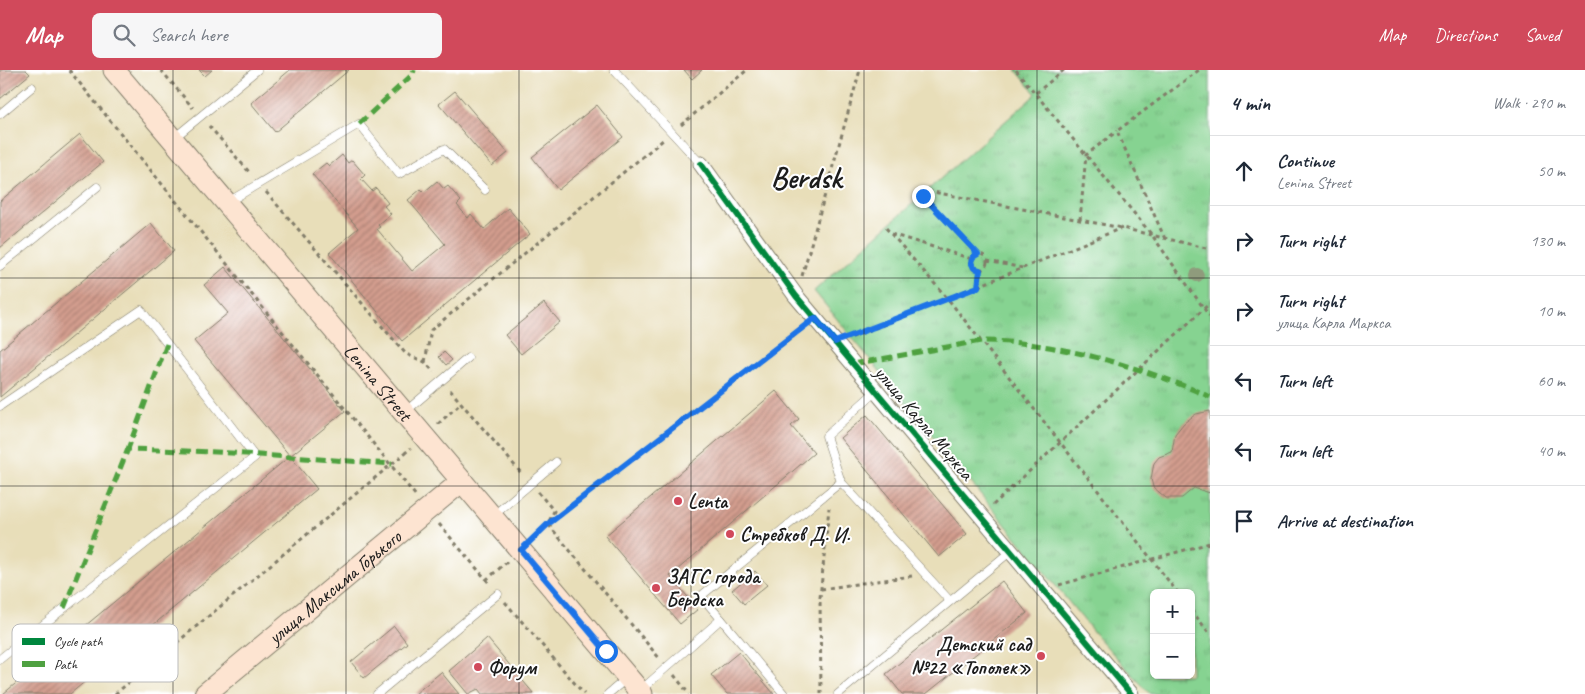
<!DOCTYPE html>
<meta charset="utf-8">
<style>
body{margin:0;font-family:Caveat,sans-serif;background:#f6f6f7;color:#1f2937}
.controls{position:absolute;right:15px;bottom:15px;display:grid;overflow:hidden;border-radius:8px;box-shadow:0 1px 4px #0004}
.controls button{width:45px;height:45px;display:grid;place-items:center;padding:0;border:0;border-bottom:1px solid #e0e1e3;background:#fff;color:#1f2937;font:25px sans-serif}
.stop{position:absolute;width:15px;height:15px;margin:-11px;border:4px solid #1a73e8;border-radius:50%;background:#fff}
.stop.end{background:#1a73e8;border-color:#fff;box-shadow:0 1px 5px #0008}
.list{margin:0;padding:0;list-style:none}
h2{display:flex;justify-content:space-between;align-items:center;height:65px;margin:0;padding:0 20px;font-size:21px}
h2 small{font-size:16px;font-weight:400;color:#747a83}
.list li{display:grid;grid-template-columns:32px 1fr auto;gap:15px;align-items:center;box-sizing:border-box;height:70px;padding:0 20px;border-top:1px solid #e0e1e3}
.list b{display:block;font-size:19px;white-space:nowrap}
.list p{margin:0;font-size:16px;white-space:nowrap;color:#747a83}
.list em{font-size:16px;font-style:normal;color:#747a83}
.icon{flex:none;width:28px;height:28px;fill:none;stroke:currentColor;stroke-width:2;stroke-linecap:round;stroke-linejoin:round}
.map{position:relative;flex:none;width:1210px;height:624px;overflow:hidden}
header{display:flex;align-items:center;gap:30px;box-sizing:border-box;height:70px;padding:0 25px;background:#d1495b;color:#fff}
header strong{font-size:24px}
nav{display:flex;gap:28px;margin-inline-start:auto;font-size:18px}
.search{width:350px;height:45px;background:#f6f6f7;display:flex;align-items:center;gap:12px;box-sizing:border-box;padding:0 18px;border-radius:8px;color:#747a83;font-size:19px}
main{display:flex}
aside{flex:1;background:#fff}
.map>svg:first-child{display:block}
.park{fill:url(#park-tufts);stroke:#517856;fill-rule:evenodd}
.building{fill:url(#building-hatch)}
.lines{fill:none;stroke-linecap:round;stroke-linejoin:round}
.lane-casing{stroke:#827d6a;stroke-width:9}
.street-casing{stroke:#827d6a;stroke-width:17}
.secondary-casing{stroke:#827d6a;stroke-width:23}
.path{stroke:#827d6a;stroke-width:3;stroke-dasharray:4 4;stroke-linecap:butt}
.lane{stroke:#fff;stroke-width:8}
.street{stroke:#fff;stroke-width:15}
.secondary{stroke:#fde4d1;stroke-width:21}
.quiet{stroke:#4fa141;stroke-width:5;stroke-dasharray:10 5;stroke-linecap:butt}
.cycleway-casing{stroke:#fff;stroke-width:9}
.cycleway{stroke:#00873e;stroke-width:6}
.tree{fill:#8f9b7c}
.route{stroke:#1a73e8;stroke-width:6}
.grid{fill:none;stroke:#1c1c1c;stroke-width:1;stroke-opacity:0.55}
.poi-dot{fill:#d1495b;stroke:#fff;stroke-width:2}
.labels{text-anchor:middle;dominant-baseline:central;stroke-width:4;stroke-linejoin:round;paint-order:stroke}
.street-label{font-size:20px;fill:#1c1c1c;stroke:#fff}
.poi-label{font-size:20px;font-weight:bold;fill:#1c1c1c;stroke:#fff;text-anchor:start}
.town-label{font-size:30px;font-weight:bold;fill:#1c1c1c;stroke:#fff}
.key{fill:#fff;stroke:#bbb;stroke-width:1}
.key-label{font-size:14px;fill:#1c1c1c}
</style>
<header>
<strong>Map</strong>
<div class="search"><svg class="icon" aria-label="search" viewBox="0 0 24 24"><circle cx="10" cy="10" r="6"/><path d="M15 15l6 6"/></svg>Search here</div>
<nav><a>Map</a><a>Directions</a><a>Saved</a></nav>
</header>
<main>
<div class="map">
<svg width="1210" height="624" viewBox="0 0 1210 624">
<defs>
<pattern id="park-tufts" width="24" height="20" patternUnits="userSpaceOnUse" patternTransform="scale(1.25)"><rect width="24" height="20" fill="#86d391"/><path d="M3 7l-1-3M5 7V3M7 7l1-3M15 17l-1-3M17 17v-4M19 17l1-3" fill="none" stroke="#73b57c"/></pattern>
<pattern id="building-hatch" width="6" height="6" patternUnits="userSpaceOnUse" patternTransform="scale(1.25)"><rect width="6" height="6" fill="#d39d8e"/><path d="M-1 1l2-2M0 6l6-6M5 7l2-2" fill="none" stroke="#aa7f73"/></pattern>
</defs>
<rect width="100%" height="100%" fill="#fff"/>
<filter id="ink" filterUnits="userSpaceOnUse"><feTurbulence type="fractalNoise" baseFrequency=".02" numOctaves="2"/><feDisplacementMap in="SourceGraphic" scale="10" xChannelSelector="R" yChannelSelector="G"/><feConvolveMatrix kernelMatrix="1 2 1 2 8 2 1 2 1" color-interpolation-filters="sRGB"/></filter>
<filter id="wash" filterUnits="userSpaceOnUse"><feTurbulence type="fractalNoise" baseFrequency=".0096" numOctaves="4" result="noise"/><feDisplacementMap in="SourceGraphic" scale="20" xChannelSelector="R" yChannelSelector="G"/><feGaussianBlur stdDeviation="1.12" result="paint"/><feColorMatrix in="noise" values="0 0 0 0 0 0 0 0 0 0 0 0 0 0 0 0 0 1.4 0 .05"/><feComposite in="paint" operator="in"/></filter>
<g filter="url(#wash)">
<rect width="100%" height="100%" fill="#e8deb9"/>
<path class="park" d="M1016,0H1210V624H1150L1096,565L814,221L1036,24ZM1154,523H1191V605H1154Z"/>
<g id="blocks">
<g class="building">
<path d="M0,0H26L30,4L0,29Z"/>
<path d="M199,0H212L205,6Z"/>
<path d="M290,0H349L275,62L251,33Z"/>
<path d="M684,0H702L692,9Z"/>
<path d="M455,21L508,83L492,96L439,34Z"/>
<path d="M597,35L623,67L558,120L532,87Z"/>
<path d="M80,64L103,92L0,178V131Z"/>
<path d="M342,85L348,93L352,90L365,105L361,109L372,121L376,118L388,133L384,136L391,144L378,155L380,157L377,159L412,201L445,174L408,130L421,119L424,122L437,111L444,119L448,116L461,131L457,135L468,148L471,144L484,159L508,138L530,164L402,271L329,183L358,158L312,104L326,93L329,96Z"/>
<path d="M151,153L174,181L0,327V280Z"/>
<path d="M225,197L345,341L290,386L194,271L228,243L204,215Z"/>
<path d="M544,233L560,252L521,284L505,265Z"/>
<path d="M444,282L452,290L446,295L439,287Z"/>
<path d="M776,321L799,349L791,356L814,383L670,506L698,539L680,554L605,466Z"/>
<path d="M1210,341V423L1194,418L1182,428H1166L1153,417L1151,409L1154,393L1159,387L1172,382L1175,364L1184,353L1196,344Z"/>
<path d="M867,345L967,464L939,487L840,368Z"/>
<path d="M290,386L317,419L70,624H3Z"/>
<path d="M755,501L767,515L744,534L732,520Z"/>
<path d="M1002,511L1027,543L926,624H902L886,604Z"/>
<path d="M394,556L407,573L364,608L351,592Z"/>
<path d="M487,568L508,593L534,624H482L478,619L468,624L449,601Z"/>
<path d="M739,582L774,624H727L711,605Z"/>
<path d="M441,602L459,624H415Z"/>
</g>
</g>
</g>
<g filter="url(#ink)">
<use href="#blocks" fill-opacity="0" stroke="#827d6a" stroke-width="1"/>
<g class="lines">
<defs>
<g id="lane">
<path d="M614,0L701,94"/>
<path d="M0,44L32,17"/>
<path d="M174,68L257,0"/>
<path d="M228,132L359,54L399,104L444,79L485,120"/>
<path d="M0,196L97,117"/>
<path d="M0,336L141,240L255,387L0,589"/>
<path d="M405,342L468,288"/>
<path d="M841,412L826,366L876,321"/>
<path d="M494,445L556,392"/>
<path d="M721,549L701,526L841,412L950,531"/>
<path d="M641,620L721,549L784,624"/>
<path d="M377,624L498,524"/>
<path d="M608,624L626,609"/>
<path d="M838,624L1011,481"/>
</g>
<path id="street" d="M701,94L796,226L1131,624"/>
<g id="secondary">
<path id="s1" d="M114,0L642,624"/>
<path id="s2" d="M205,624L462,411"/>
</g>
</defs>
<use href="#lane" class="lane-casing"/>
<use href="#street" class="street-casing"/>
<use href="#secondary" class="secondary-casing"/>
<g class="path">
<path d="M69,0L416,426"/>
<path d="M161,0L193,38"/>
<path d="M1016,0L1152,165L1210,247"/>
<path d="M1036,23L1064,0"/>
<path d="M681,55L747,0"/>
<path d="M209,56L251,104"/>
<path d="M928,121L1122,158L1210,179"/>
<path d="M266,122L406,284L425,292L434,302"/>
<path d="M923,126L978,184"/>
<path d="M1080,150L1086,85L1117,61"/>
<path d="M886,158L948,229L1178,523"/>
<path d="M891,164L972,189"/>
<path d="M1165,169L1117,61L1199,0"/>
<circle cx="979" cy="192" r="8"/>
<path d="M987,191L1023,198"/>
<path d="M802,206L860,0"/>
<path d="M978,217L980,200"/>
<path d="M852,267L1122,158"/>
<path d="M425,292L431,260L663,70"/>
<path d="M450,320L522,404"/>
<path d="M438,354L461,333"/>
<path d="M538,422L554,441L548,454L660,589"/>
<path d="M993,435L1210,233"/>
<path d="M439,454L490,514"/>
<path d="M534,468L548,454L803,258"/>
<path d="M486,510L507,492"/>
<path d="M1059,515L1210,473"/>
<path d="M821,519L912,506"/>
<path d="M505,532L584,624"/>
<path d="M1191,540L1210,564"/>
<path d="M674,605L689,624"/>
<path d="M115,624L411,378"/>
<path d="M821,624L820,528L829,438"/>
</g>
<use href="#lane" class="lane"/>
<use href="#street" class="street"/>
<use href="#secondary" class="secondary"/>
<g class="quiet">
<path d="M359,54L413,4L414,0"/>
<path d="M167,274L128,379L216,382L392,394"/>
<path d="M853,294L981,271C1050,270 1147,298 1210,327"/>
<path d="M64,538L128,379"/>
</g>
<defs>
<path id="cycleway" d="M701,94L796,226L1131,624"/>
</defs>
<use href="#cycleway" class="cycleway-casing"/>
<use href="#cycleway" class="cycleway"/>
</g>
<circle class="tree" cx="1197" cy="205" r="7"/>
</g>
<g class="lines" filter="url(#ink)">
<path class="route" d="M606,581L521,480L548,454L815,248L835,272L978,217L980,200L974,198L971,192L973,187L978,184L923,126"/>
</g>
<path class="grid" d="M173,0V624M346,0V624M519,0V624M691,0V624M864,0V624M1037,0V624M0,208H1210M0,416H1210"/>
<g class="poi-dot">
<circle cx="678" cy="431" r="5"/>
<circle cx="730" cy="464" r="5"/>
<circle cx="656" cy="518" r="5"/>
<circle cx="1041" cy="586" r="5"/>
<circle cx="478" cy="597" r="5"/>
</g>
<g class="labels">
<g class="street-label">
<text stroke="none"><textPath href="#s1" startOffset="409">Lenina Street</textPath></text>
<text transform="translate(924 353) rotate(50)">улица Карла Маркса</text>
<text stroke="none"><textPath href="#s2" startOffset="168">улица Максима Горького</textPath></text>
</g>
<g class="poi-label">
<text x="688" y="431">Lenta</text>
<text x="740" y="464">Стребков Д. И.</text>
<text x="666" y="506">ЗАГС города<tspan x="666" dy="23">Бердска</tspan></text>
<text x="1031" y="574" text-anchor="end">Детский сад<tspan x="1031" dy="23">№22 «Тополек»</tspan></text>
<text x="488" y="597">Форум</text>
</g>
<g class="town-label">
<text x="806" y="108">Berdsk</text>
</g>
</g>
<rect x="12" y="554" width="166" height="58" rx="8" class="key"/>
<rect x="22" y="568" width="23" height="7" fill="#00873e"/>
<rect x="22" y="591" width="23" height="6" fill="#4fa141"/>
<g class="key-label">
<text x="54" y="576">Cycle path</text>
<text x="54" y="599">Path</text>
</g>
</svg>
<div class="controls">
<button>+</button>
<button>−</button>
</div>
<div class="stop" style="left:606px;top:581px"></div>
<div class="stop end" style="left:923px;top:126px"></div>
</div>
<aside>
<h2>4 min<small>Walk · 290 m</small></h2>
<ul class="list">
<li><svg class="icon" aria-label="ahead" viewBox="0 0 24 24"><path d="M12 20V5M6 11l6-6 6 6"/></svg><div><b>Continue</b><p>Lenina Street</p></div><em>50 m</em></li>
<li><svg class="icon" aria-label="right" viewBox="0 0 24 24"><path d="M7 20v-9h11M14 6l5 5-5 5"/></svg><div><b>Turn right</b></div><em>130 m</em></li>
<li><svg class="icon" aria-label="right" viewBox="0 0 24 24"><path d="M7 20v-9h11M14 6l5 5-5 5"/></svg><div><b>Turn right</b><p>улица Карла Маркса</p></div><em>10 m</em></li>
<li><svg class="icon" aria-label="left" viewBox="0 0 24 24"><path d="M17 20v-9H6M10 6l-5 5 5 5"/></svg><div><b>Turn left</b></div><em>60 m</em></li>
<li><svg class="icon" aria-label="left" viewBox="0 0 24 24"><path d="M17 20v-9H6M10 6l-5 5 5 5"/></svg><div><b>Turn left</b></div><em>40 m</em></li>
<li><svg class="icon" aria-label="arrive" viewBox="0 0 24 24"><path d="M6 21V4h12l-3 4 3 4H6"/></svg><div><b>Arrive at destination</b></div></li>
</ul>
</aside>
</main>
